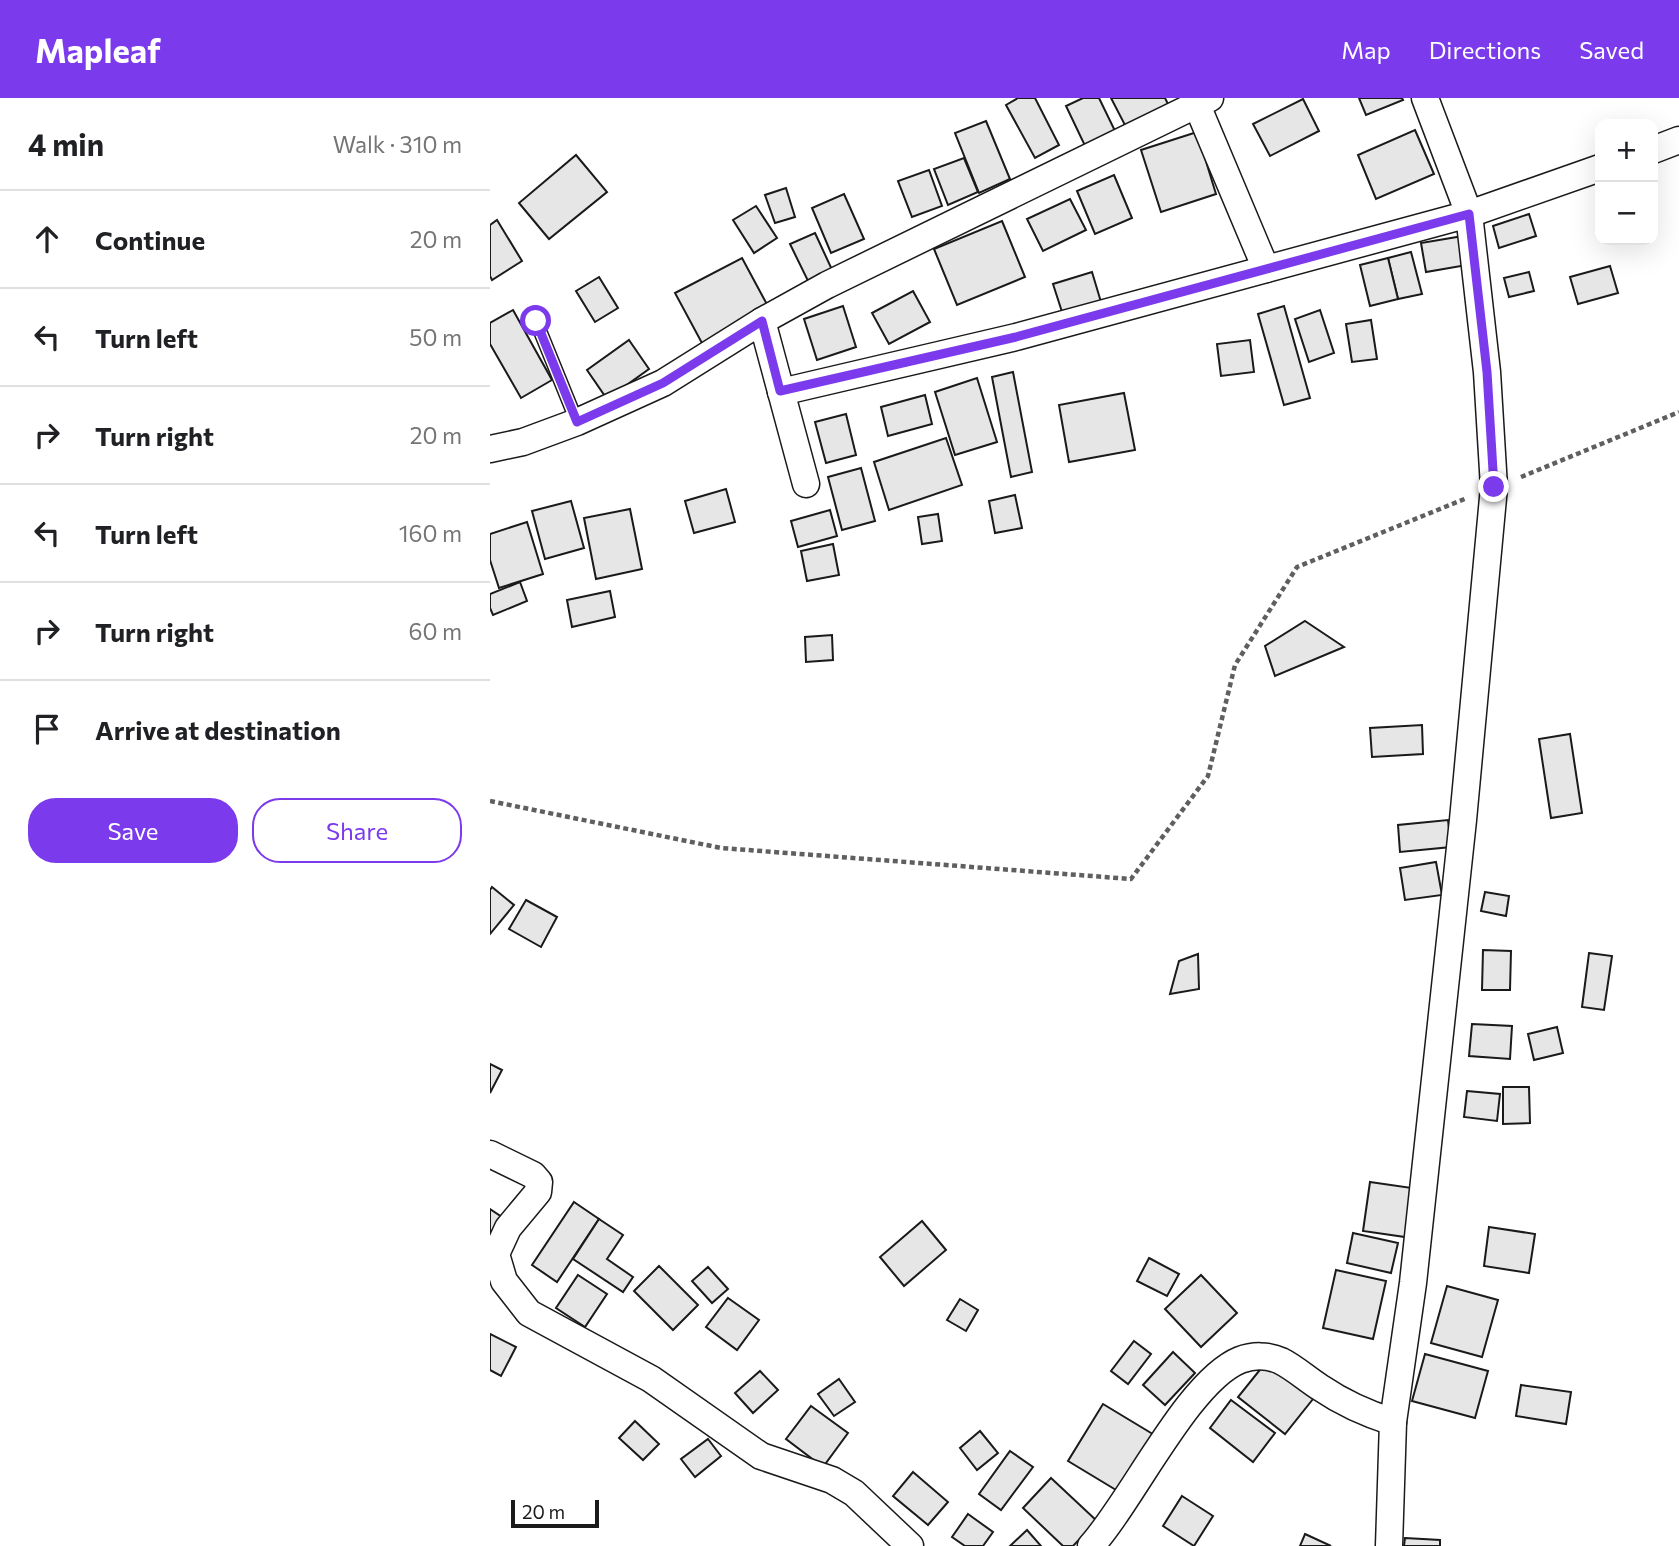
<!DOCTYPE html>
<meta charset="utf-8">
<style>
body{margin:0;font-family:Commissioner,sans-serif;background:#f6f6f6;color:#202124}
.controls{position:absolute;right:21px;top:21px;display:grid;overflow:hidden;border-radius:14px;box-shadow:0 7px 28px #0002}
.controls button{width:63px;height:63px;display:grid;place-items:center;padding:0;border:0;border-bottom:2px solid #e0e0e0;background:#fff;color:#202124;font:35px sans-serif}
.scale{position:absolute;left:21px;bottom:18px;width:88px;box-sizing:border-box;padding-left:7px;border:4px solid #1a1a1a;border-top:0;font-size:19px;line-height:24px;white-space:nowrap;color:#1a1a1a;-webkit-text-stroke:5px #fff;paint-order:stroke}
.stop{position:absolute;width:21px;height:21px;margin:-16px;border:5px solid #7c3aed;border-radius:50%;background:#fff}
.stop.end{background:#7c3aed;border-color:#fff;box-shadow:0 2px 7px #0008}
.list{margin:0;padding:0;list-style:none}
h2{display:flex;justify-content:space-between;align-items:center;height:91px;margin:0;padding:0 28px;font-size:30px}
h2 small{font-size:23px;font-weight:400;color:#757577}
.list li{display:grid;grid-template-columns:46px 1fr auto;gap:21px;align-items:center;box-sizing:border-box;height:98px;padding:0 28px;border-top:2px solid #e0e0e0}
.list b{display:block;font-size:26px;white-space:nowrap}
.list em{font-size:23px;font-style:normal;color:#757577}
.actions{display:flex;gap:14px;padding:21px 28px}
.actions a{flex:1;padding:16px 0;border:2px solid #7c3aed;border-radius:28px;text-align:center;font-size:24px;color:#7c3aed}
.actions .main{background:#7c3aed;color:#fff}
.icon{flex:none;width:38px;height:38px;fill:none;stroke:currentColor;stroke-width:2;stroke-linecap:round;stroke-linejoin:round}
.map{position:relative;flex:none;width:1189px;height:1448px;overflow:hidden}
header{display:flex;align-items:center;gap:42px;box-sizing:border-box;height:98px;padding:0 35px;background:#7c3aed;color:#fff}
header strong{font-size:33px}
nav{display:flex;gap:38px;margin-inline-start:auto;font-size:24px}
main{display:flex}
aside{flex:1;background:#fff}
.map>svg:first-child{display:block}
.building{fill:#e6e6e6;stroke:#1a1a1a;stroke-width:2}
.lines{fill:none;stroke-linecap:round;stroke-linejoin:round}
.service-casing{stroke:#1a1a1a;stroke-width:15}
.minor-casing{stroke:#1a1a1a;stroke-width:29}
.path{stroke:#5f5f5f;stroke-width:4.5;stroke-dasharray:5 3.5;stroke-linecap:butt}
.service{stroke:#fff;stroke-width:12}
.minor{stroke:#fff;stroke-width:26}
.route{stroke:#7c3aed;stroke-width:9}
</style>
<header>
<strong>Mapleaf</strong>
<nav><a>Map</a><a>Directions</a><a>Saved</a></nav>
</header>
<main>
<aside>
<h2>4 min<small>Walk · 310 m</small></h2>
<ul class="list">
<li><svg class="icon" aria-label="ahead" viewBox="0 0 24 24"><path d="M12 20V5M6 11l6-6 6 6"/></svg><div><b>Continue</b></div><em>20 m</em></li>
<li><svg class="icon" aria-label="left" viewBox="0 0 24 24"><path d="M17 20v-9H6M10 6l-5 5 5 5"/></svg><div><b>Turn left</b></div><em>50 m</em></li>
<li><svg class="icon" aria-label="right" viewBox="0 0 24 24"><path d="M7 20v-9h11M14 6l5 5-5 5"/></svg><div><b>Turn right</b></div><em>20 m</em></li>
<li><svg class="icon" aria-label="left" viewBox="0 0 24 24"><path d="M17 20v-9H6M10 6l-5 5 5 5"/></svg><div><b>Turn left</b></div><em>160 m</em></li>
<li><svg class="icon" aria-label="right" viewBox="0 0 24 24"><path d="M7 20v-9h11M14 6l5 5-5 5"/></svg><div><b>Turn right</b></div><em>60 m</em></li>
<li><svg class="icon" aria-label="arrive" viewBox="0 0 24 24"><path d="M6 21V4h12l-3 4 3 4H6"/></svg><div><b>Arrive at destination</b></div></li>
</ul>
<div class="actions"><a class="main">Save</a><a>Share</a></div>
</aside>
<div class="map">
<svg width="1189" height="1448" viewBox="0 0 1189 1448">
<rect width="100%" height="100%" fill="#fff"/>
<g class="building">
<path d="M528,0H545L569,47L545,60L516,7Z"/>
<path d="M593,0H609L627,37L597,52L576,8Z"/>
<path d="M621,0H675L679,8L637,31Z"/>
<path d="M869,0H912L913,2L876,17Z"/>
<path d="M813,1L829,33L780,58L763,26Z"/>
<path d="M496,23L520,81L489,95L465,35Z"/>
<path d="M925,32L944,76L886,101L868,57Z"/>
<path d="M707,34L726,96L671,114L651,52Z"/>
<path d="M86,57L117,94L59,141L29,105Z"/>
<path d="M474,60L488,94L458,107L444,71Z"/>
<path d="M439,72L452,108L422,119L408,83Z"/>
<path d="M624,77L642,120L605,136L587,93Z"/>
<path d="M296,90L305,119L285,125L275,97Z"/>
<path d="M354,96L374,141L341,155L322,110Z"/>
<path d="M580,101L596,132L553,153L537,121Z"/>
<path d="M266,108L287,140L264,155L243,122Z"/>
<path d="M1039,116L1046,138L1009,150L1003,128Z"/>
<path d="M7,122L32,163L2,182L0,178V127Z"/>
<path d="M512,123L535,179L467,207L444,151Z"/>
<path d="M325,135L344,176L320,187L300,146Z"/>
<path d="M973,138L977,167L936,174L931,145Z"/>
<path d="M921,154L932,196L908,201L898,160Z"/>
<path d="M252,160L280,212L213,247L185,195Z"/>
<path d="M898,160L908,201L880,208L870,167Z"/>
<path d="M1120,168L1128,195L1088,206L1080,179Z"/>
<path d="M602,174L611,204L573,217L563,186Z"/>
<path d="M1039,174L1044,193L1019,199L1014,180Z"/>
<path d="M109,179L128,210L105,224L86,193Z"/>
<path d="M423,193L440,224L399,246L382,215Z"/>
<path d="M353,208L366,249L327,262L314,221Z"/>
<path d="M794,208L820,300L794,307L768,216Z"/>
<path d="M23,212L62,282L31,300L0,246V225Z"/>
<path d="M830,212L844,255L819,264L805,221Z"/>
<path d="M881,222L887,261L862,264L856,226Z"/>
<path d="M139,242L159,271L117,301L97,272Z"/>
<path d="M760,242L764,274L731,278L727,246Z"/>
<path d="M523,274L542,374L521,379L502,279Z"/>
<path d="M487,280L507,344L465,357L445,294Z"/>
<path d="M634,295L645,352L579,364L569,307Z"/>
<path d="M435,297L442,326L398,338L391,309Z"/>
<path d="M356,316L366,357L336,365L325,324Z"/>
<path d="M456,340L472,387L399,412L384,364Z"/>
<path d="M371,370L385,423L352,432L338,379Z"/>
<path d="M236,391L245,424L204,435L195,403Z"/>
<path d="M525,397L532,430L505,435L499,403Z"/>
<path d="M81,403L94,450L55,461L42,413Z"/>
<path d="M140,411L152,471L106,481L94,420Z"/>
<path d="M340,412L347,438L308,449L301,423Z"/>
<path d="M448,416L452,443L432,446L428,419Z"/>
<path d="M37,424L53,476L9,490L0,462V436Z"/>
<path d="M343,446L349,477L317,483L311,453Z"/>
<path d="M30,484L37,503L3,517L0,510V496Z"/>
<path d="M120,493L125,519L82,529L77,502Z"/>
<path d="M815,523L854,549L785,578L775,548Z"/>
<path d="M342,537L343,562L316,564L315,539Z"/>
<path d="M932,627L933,656L882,659L880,630Z"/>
<path d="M1080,636L1092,715L1061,720L1049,641Z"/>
<path d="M958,722L961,749L910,754L908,727Z"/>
<path d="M946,764L952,797L915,802L910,770Z"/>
<path d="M2,789L24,807L0,836V792Z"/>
<path d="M995,794L1019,798L1016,818L991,813Z"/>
<path d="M36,802L67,819L51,849L19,831Z"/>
<path d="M993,852L1021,853L1020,892H992Z"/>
<path d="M1099,855L1122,858L1114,912L1092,909Z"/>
<path d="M708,856L709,891L680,896L689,863Z"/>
<path d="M982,926L1022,928L1020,961L979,958Z"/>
<path d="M1067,929L1073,955L1044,962L1038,936Z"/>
<path d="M0,966L12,972L0,995Z"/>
<path d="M1013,989H1039L1040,1025L1013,1026Z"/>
<path d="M977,993L1010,996L1007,1023L974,1019Z"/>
<path d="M880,1084L929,1091L922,1140L873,1133Z"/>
<path d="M84,1104L109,1121L67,1184L42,1167Z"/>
<path d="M0,1111L18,1123L0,1150Z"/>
<path d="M109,1121L133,1137L117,1161L143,1179L133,1194L83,1161Z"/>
<path d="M432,1123L456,1152L414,1188L390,1159Z"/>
<path d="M999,1129L1045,1136L1039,1175L994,1168Z"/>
<path d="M863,1135L908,1145L901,1175L857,1165Z"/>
<path d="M659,1160L689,1176L677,1198L647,1183Z"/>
<path d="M169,1168L208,1207L183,1232L144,1193Z"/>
<path d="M218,1169L238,1191L222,1205L202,1183Z"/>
<path d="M846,1172L896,1183L883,1241L833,1230Z"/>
<path d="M88,1177L117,1196L95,1229L66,1210Z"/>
<path d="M711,1177L747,1215L711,1249L675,1211Z"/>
<path d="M957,1188L1008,1202L992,1259L941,1245Z"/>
<path d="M238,1200L269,1222L247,1252L216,1229Z"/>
<path d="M470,1201L488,1212L476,1233L457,1222Z"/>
<path d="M0,1236L26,1249L11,1278L0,1272Z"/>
<path d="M644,1243L661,1256L638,1286L621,1273Z"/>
<path d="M683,1254L705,1275L675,1307L653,1287Z"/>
<path d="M935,1256L998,1273L985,1320L922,1303Z"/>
<path d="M777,1263L823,1301L795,1336L748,1299Z"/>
<path d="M270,1273L288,1292L263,1315L245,1295Z"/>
<path d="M349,1281L365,1304L344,1318L328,1296Z"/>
<path d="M1031,1287L1081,1294L1076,1326L1026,1318Z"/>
<path d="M741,1302L785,1335L763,1364L720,1330Z"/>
<path d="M613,1306L666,1338L631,1395L578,1363Z"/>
<path d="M321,1308L358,1335L333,1369L296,1341Z"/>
<path d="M145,1323L169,1346L153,1362L129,1340Z"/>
<path d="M490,1333L508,1355L487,1372L470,1350Z"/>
<path d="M218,1341L231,1358L205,1379L191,1361Z"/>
<path d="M520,1353L543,1369L511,1412L489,1396Z"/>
<path d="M423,1374L458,1404L438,1427L403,1398Z"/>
<path d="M561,1380L607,1423L583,1448H573L533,1410Z"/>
<path d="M692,1398L723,1418L704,1448L673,1428Z"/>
<path d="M478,1416L503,1434L493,1448H475L462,1439Z"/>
<path d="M537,1432L551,1448H520Z"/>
<path d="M815,1436L841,1448H810Z"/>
<path d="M915,1440L950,1442V1448H914Z"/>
</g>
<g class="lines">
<defs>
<path id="service" d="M46,223L87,324"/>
<g id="minor">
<path d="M704,0L776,171"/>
<path d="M1163,52L1189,42"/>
<path d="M272,223L316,386"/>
<path d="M291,294L526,239L979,116L1110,70"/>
<path d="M0,351L33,344L87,324L173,285L272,223L337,187L720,0"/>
<path d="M0,1056L43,1077L49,1084L48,1094L18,1130L6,1156L14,1183L39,1215L161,1281L271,1358L342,1382L364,1395L420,1448"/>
<path d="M601,1448C642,1403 698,1283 750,1262C763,1257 778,1257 791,1263C805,1270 818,1282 831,1290C853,1305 878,1316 903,1324"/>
<path d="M899,1448L903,1324L923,1185L973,722L1004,389L997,274L979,116L935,0"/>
</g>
</defs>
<use href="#service" class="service-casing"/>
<use href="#minor" class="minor-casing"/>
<g class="path">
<path d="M1031,379L1189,314"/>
<path d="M0,703L231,750L641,781L718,678L745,567L807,469L977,400"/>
</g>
<use href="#service" class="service"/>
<use href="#minor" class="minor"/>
</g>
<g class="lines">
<path class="route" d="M46,223L87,324L173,285L272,223L290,293L526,239L979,116L997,274L1004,389"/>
</g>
</svg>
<div class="controls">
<button>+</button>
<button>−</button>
</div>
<div class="scale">20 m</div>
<div class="stop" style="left:46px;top:223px"></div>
<div class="stop end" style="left:1004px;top:389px"></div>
</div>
</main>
